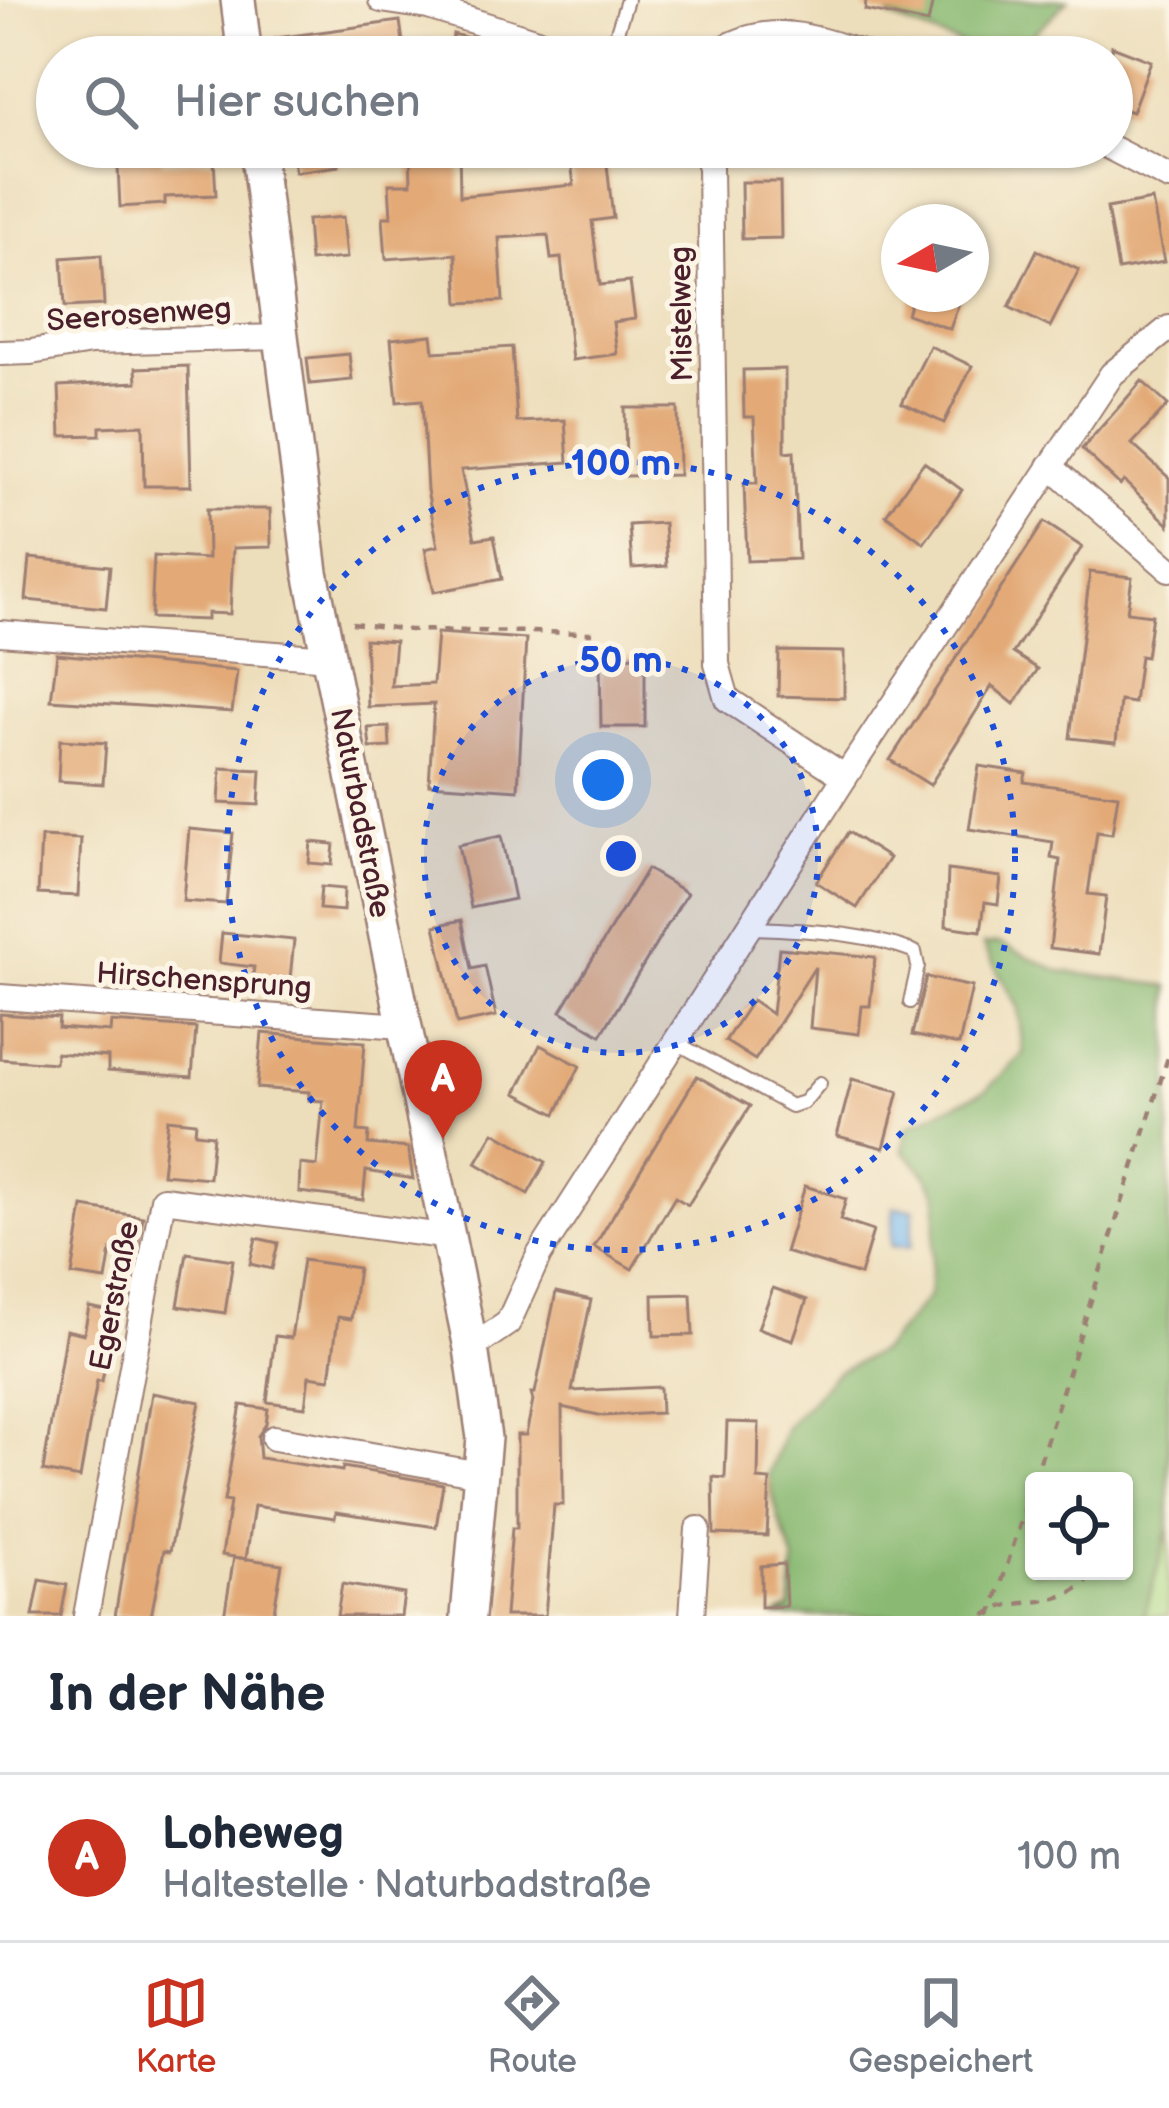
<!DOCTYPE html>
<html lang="de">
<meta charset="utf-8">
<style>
body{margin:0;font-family:"Balsamiq Sans",sans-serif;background:#f6f6f7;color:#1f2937}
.controls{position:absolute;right:36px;bottom:36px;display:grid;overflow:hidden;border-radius:12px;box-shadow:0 3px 9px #0004}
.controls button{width:108px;height:108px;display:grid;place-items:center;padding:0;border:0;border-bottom:3px solid #e0e1e3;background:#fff;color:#1f2937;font:60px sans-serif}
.compass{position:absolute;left:881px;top:204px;width:108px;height:108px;border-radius:50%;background:#fff;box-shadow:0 3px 9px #0004;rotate:261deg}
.you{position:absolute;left:603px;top:780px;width:42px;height:42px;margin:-30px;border:9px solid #fff;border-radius:50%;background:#1a73e8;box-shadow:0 0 0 18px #1a73e833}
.badge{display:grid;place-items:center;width:78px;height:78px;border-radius:50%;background:#c8321e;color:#fff;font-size:39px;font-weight:700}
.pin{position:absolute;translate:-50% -99px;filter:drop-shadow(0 3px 6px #0008)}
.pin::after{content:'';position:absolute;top:63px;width:42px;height:36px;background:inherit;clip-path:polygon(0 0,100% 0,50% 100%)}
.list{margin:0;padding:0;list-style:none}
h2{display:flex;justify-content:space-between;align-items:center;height:156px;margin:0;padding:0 48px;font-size:51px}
h2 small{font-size:39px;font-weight:400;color:#747a83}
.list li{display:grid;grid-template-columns:78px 1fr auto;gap:36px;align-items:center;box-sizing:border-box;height:168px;padding:0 48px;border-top:3px solid #e0e1e3}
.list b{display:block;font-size:45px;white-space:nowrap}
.list p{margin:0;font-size:39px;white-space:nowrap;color:#747a83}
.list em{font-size:39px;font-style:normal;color:#747a83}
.icon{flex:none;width:66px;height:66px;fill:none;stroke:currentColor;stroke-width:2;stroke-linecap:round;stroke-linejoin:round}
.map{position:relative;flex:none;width:1169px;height:1616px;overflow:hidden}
.search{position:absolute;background:#fff;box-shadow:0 3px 9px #0004;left:36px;right:36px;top:36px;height:132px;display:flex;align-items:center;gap:30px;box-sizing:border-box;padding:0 42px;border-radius:66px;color:#747a83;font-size:45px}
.sheet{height:324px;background:#fff}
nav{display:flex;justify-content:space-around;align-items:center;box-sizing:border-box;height:168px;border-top:3px solid #e0e1e3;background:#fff;font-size:33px;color:#747a83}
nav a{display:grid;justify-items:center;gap:6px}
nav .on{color:#c8321e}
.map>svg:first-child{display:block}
.green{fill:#acd985;stroke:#7b7c58;stroke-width:3}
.forest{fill:#89b972;stroke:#6a6c4e;stroke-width:3;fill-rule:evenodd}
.water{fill:#7cbcf0;stroke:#636e8e;stroke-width:3}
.building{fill:#e3aa78}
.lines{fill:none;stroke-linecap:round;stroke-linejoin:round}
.service-casing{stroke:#9c7e73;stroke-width:16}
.minor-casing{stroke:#9c7e73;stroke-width:28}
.tertiary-casing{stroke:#9c7e73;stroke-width:38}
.path{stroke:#9c7e73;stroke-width:4.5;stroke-dasharray:9 9;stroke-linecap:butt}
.service{stroke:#fff;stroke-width:12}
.minor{stroke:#fff;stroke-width:24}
.tertiary{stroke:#fff;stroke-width:33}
.ring{fill:none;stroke:#1d4ed8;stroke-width:6;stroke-dasharray:6 12}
.labels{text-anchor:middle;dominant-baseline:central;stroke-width:10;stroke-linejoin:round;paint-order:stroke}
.street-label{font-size:30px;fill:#4a1f2b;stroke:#fcf5e5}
.centre{fill:#1d4ed8;stroke:#fcf5e5;stroke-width:6}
.ring-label{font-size:36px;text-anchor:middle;font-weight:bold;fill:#1d4ed8;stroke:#fcf5e5;stroke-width:10;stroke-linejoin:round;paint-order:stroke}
</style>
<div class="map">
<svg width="1169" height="1616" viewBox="0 0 1169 1616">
<rect width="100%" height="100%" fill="#fcf5e5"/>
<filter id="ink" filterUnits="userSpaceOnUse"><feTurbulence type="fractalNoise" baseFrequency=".00833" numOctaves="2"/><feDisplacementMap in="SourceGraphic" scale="24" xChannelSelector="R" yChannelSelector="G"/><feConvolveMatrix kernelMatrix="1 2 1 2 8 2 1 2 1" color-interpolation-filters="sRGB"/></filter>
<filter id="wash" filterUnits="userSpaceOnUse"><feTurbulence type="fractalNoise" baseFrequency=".004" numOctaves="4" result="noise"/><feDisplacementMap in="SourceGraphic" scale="48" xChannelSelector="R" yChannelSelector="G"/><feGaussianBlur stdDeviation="2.7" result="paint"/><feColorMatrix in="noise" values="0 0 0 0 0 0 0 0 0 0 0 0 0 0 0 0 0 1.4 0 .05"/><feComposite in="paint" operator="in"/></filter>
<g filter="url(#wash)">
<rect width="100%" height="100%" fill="#eddebb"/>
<path class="green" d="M1169,1526V1616H1144Z"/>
<g class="forest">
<path d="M890,0H1068L1010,57H993L889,17Z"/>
<path d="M999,943L1060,971L1169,986V1526L1144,1616H777L790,1608L795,1561L779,1520L768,1475L786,1427L837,1372L882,1350L929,1296L938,1195L924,1172L903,1150L908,1126L986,1090L1023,1054L1018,1007L983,945ZM1034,1481H1124V1571H1034Z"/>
</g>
<path class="water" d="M894,1207L914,1209L911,1247L891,1246Z"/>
<g id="blocks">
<g class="building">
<path d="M866,0H933L928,23L865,10Z"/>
<path d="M400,21L403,42L382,45L384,57H278L276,38Z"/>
<path d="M453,34L491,44L490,57H450Z"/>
<path d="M1112,46L1151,61L1132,112L1112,105Z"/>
<path d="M117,147H161L162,163L214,160L216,195L165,197V204L120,207Z"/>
<path d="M291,147H336L339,166L295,172Z"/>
<path d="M410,147H459L460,196L574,185L569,147H605L613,218L592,221L600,285L630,282L635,319L613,322L617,354L572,360L561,258L551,259L548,235L499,238L503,301L459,303L456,254L386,259L383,217H391L389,184H411Z"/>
<path d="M741,182H780L781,238L742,239Z"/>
<path d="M1152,200L1164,262L1118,270L1107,208Z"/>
<path d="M343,217L347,258L310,261L307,220Z"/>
<path d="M1037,250L1079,270L1050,327L1009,307Z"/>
<path d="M101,255L104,305L65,307L62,258Z"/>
<path d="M913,294H962L950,329L907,314Z"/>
<path d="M432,335L434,352L512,347L517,422L565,420L568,462L461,470L475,539L494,536L502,579L434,592L425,549L438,546L427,490L422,400L397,402L391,339Z"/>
<path d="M930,346L972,366L944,423L902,403Z"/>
<path d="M349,354L352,380L310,384L307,358Z"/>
<path d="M188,366L191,486H144L143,425L100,427V435L61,436L59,386L137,382L136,368Z"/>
<path d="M785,369V452L794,451L798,559L747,561L744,483H757L754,417H744L743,370Z"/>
<path d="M1142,381L1168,405L1132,444L1169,478V525L1124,481L1120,485L1082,449Z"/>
<path d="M625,408H678L679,475L626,476Z"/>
<path d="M924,462L962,490L924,543L886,515Z"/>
<path d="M207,509H270L271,547L233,548L230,614L207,613V620L151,618L154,556L208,559Z"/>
<path d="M1044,522L1082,547L1013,653L1038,669L1014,704L992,686L930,785L890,760Z"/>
<path d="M664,523L667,566L632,568L629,525Z"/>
<path d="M30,558L110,566L106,608L26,600Z"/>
<path d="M1090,572L1132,577L1127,612L1152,615L1146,657L1140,656L1134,703L1120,701L1116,743L1070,738Z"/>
<path d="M437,633L526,639L518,790L429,784L434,704L368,707L365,639L395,641L391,686L433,684Z"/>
<path d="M779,651L844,652V698L778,696Z"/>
<path d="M57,654L237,671L232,712L51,700Z"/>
<path d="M645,656V727H601L600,657Z"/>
<path d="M389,727L390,747L370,748L368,728Z"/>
<path d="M60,740L106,743L103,784L58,781Z"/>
<path d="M979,766L1026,773L1024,782L1118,795L1112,834L1097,832L1088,894L1106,896L1099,954L1050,948L1060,860L1051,858L1053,842L969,829Z"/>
<path d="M221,768L261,770L259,805L219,803Z"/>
<path d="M189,829L233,833L226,904L183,901Z"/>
<path d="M848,832L889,858L857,908L816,882Z"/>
<path d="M501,836L514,899L471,908L458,845Z"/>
<path d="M41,837L81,839L78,896L38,894Z"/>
<path d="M311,842L334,844L332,865L309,863Z"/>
<path d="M647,869L687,893L601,1035L561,1011Z"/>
<path d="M948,870L1001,877L998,904L985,902L981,931L946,926Z"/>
<path d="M321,887L344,889L343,911L319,909Z"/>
<path d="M462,920L472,969L485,966L496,1016L457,1024L435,926Z"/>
<path d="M222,933L294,940L289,988L252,984L254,967L219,963Z"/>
<path d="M779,948L875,957L870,1006H862L859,1034L810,1028L815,967L755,1060L725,1041L752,1000L772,1014Z"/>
<path d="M926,977L972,987L959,1045L912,1035Z"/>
<path d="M0,1014L59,1018L58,1028L110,1032L111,1022L196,1028L192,1077L108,1071V1057L56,1053L55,1063L0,1059Z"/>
<path d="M262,1033L365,1042L358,1131L369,1132L368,1144L408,1148L413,1179L366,1171L363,1200L299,1192L300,1164L317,1166L323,1101L309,1100V1092L257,1088Z"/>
<path d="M540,1045L580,1066L556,1114L516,1093Z"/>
<path d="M697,1076L750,1106L688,1205L675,1197L632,1269L594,1247Z"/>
<path d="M852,1079L899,1091L884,1148L837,1136Z"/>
<path d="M168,1119L196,1122L195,1133L213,1135L209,1178L162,1174Z"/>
<path d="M494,1132L546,1162L528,1194L476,1163Z"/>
<path d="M805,1186L846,1199L840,1220L873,1231L860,1275L785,1252Z"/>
<path d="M83,1207L143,1217L136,1255L111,1250L106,1280L72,1275Z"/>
<path d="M256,1238L278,1243L272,1269L250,1264Z"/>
<path d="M187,1253L233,1260L225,1313L178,1306Z"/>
<path d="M303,1260L358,1268L351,1319L338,1317L330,1379L309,1376L305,1407L267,1402L275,1336L291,1338Z"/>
<path d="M773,1288L807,1300L793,1340L758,1328Z"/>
<path d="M556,1292L591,1300L572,1391L660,1387L661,1413L603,1416L562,1407L563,1505H554L545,1616H505L512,1528H517V1435H526L533,1401L531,1393H535Z"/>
<path d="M691,1294L693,1335L654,1336L653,1295Z"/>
<path d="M89,1307L115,1312L102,1381H97L80,1478L43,1471L66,1330L84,1334Z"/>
<path d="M152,1393L200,1402L170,1551L164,1550L151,1616H115Z"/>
<path d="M241,1405L268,1409L266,1424L258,1436L260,1458L342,1471L343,1467L443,1484L436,1527L336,1512L335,1518L254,1506L246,1559L222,1555L230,1502L224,1501Z"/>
<path d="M727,1422L759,1423L758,1479L770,1480L767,1536L714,1534L713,1477L725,1478Z"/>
<path d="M234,1557L282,1564L273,1616H224Z"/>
<path d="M784,1564L786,1606L761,1607V1566Z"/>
<path d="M40,1580L67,1585L61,1616H33Z"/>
<path d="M342,1584L404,1594L401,1616H337Z"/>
</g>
</g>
</g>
<g filter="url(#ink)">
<use href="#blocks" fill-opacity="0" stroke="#9c7e73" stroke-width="3"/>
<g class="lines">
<defs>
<g id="service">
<path d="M609,57L627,0"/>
<path d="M751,928C805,930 864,932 915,952L918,966L910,1002"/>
<path d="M677,1043L791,1106L804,1102L820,1083"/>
</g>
<g id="minor">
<path d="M381,0L428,7L588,57"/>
<path d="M709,57C769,17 811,37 874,57"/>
<path d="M703,147L710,167L717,664L727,699L845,777"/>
<path d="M1109,147L1169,178"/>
<path d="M0,353L31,352L91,342L282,337"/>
<path d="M1050,466L1169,569"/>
<path d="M0,633L329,658"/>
<path d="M0,997L403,1026"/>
<path d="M471,1348L508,1323L539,1255L845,777L1112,374L1169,328"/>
<path d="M274,1438L480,1474"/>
<path d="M86,1616L163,1199L450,1237"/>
<path d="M692,1616L698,1529"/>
</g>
<g id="tertiary">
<path d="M238,0L245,57"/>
<path d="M257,147L311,572L471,1348L484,1438L468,1616"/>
</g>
</defs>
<use href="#service" class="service-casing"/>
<use href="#minor" class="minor-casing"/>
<use href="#tertiary" class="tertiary-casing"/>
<g class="path">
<path d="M352,623L410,630L593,633"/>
<path d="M985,1616C1013,1592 1062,1616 1096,1571"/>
<path d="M991,1616L1169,1054"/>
</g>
<use href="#service" class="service"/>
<use href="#minor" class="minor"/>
<use href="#tertiary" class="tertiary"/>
</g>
</g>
<circle cx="621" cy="856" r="197" fill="#1d4ed8" fill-opacity=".12"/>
<g class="ring">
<circle cx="621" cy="856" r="197"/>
<circle cx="621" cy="856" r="394"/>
</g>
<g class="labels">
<g class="street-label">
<text transform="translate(682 314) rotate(-91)">Mistelweg</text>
<text transform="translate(139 315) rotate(-4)">Seerosenweg</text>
<text transform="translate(360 813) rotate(79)">Naturbadstraße</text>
<text transform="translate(204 981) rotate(4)">Hirschensprung</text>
<text transform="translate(115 1296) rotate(-79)">Egerstraße</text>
</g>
</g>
<circle cx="621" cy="856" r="18" class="centre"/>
<g class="ring-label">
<text x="621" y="475">100 m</text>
<text x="621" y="672">50 m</text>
</g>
</svg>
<div class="controls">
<button><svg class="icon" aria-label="locate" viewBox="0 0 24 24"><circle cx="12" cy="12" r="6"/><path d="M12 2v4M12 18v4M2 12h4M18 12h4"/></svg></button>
</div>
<svg class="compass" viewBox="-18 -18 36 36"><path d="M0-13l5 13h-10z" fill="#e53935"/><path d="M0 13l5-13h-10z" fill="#747a83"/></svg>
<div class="you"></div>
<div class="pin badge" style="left:443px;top:1139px">A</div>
<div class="search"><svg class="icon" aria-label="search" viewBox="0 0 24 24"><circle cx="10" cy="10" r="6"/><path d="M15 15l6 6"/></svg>Hier suchen</div>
</div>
<section class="sheet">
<h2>In der Nähe<small></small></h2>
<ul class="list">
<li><span class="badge">A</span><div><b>Loheweg</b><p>Haltestelle · Naturbadstraße</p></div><em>100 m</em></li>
</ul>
</section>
<nav>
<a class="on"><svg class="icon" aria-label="map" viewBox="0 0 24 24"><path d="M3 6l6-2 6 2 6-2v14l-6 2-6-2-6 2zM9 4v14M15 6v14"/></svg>Karte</a>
<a><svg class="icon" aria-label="directions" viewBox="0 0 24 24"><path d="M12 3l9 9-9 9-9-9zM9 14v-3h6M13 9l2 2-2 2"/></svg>Route</a>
<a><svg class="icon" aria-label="saved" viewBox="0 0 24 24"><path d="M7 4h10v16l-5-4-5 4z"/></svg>Gespeichert</a>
</nav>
